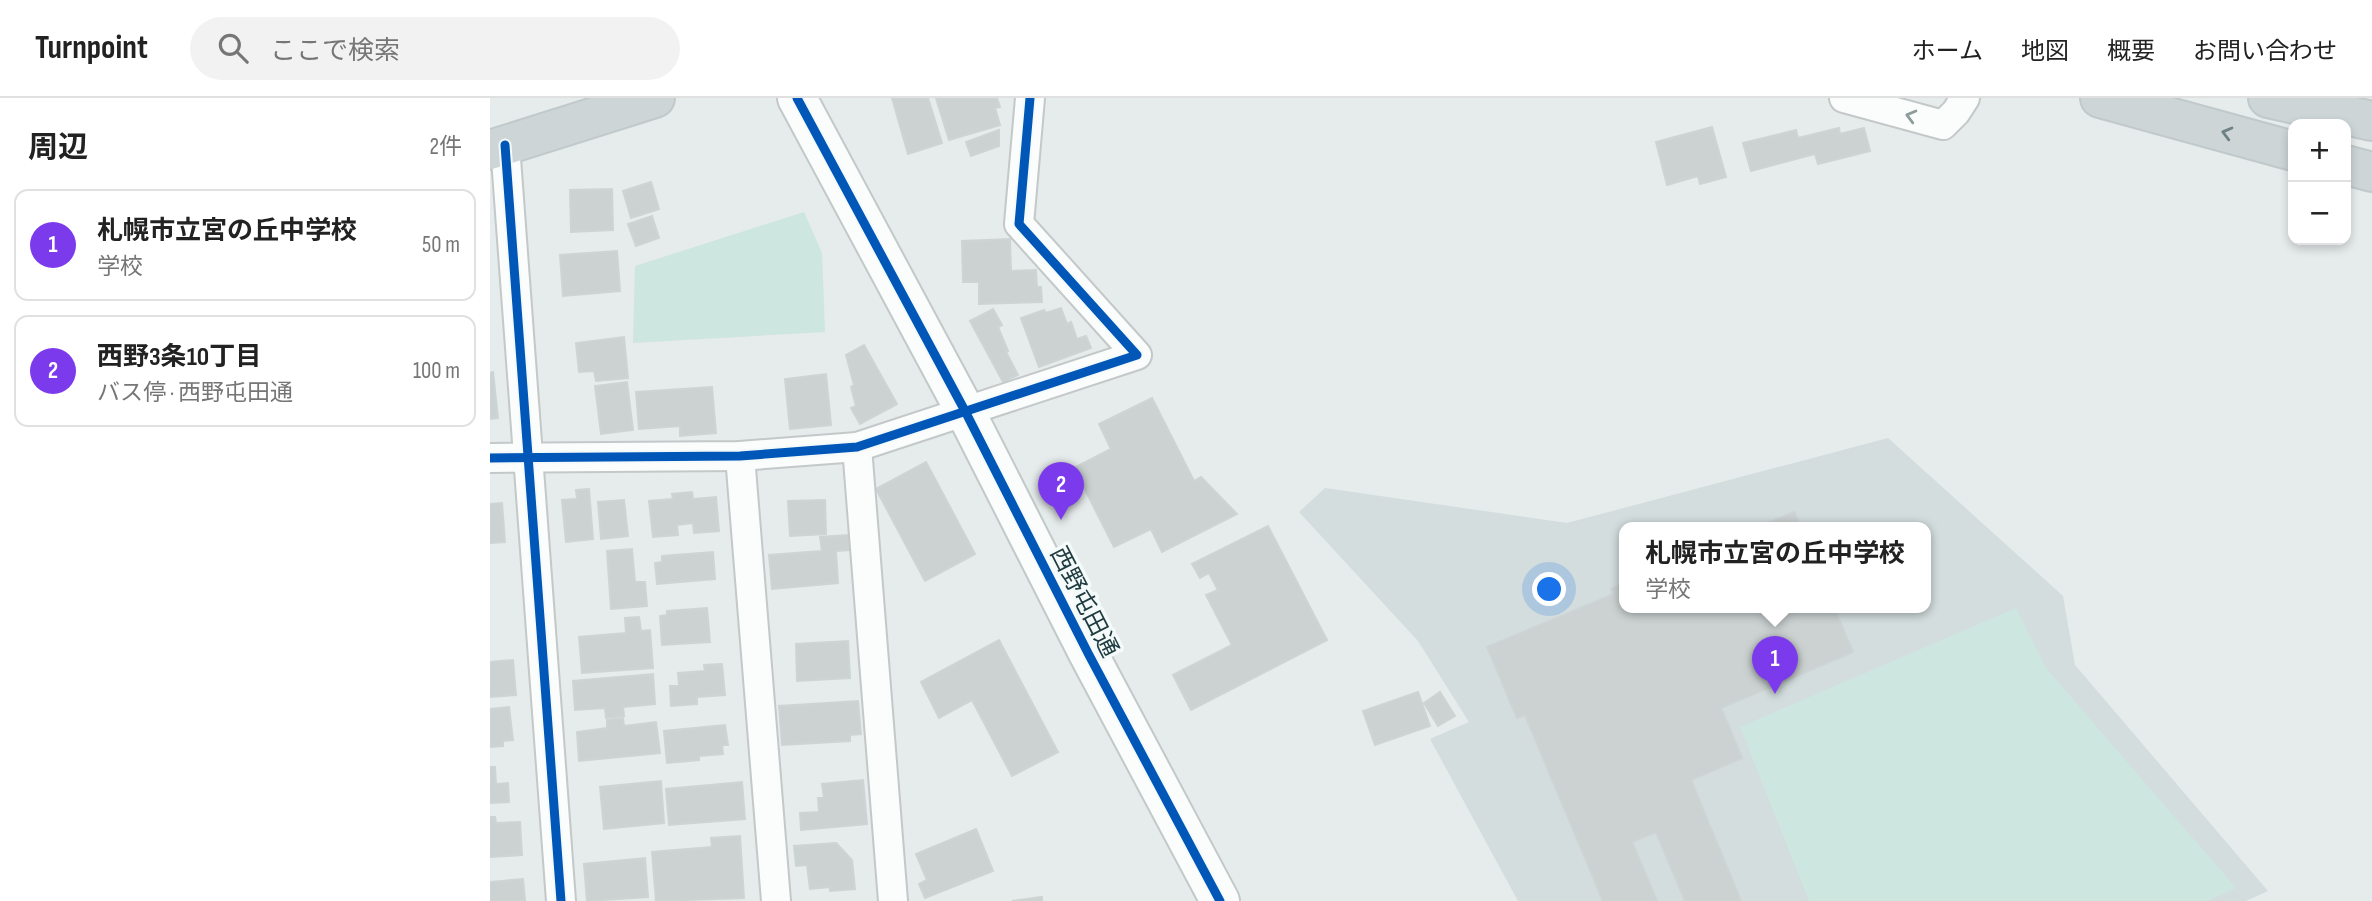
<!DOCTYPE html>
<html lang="ja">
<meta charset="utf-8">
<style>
body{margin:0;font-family:"Sofia Sans Condensed","Noto Sans JP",sans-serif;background:#f2f2f2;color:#222}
.controls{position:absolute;right:21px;top:21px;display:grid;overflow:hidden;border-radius:14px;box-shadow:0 4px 10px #0003}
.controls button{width:63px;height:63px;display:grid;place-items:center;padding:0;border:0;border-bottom:2px solid #e0e0e0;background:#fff;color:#222;font:35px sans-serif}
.you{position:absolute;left:1060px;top:492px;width:24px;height:24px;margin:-18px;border:5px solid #fff;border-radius:50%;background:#1a73e8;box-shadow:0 0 0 10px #1a73e833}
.badge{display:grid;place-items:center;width:46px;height:46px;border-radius:50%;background:#7c3aed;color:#fff;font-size:23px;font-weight:700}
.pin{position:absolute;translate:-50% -58px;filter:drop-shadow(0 2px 4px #0008)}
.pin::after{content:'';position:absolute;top:37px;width:24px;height:21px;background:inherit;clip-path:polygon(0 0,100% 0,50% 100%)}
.popup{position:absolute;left:1129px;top:424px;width:312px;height:91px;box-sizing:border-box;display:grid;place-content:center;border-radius:14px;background:#fff;filter:drop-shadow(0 2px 5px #0005);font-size:23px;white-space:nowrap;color:#767676}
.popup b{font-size:26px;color:#222}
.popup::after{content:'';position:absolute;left:50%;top:100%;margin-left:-14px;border:14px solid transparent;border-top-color:#fff}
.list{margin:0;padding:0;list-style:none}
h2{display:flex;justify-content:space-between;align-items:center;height:91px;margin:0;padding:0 28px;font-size:30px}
h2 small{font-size:23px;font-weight:400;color:#767676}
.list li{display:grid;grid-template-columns:46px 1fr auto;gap:21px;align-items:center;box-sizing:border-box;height:112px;margin:0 14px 14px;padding:0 14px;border:2px solid #e0e0e0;border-radius:14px}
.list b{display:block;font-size:26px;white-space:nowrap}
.list p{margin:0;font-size:23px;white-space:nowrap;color:#767676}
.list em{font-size:23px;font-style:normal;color:#767676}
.icon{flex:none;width:38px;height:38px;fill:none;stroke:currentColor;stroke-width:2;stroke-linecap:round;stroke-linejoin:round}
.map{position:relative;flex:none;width:1882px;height:803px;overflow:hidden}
header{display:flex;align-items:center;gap:42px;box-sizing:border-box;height:98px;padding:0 35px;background:#fff;border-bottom:2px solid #e0e0e0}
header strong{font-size:33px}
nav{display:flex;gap:38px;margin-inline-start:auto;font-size:24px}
.search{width:490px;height:63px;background:#f2f2f2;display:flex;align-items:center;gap:18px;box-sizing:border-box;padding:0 24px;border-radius:38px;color:#767676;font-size:26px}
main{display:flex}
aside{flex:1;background:#fff}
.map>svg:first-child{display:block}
.built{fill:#d3dddd;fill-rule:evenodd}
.green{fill:#cde6df}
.building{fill:#ccd2d2;stroke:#ced4d4;stroke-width:2}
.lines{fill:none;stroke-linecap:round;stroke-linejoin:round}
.street-casing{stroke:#c3c8c8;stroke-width:32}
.secondary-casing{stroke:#c1c9c9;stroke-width:42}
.primary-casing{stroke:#c1c9cb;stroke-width:42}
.street{stroke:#fbfcfc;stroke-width:28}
.secondary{stroke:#fbfcfc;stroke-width:38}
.primary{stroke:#cdd5d7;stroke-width:38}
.cycleway-casing{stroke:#f4fafa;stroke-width:13}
.cycleway{stroke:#0057b8;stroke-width:9}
.oneway{stroke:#8e9c9e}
.oneway2{stroke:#6e8184}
.labels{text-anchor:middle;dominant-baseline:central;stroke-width:7;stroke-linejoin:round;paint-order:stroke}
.street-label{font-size:24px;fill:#203c41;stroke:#f4fafa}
</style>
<header>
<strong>Turnpoint</strong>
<div class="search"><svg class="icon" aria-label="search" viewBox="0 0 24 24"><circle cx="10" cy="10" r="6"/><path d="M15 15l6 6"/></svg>ここで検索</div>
<nav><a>ホーム</a><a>地図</a><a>概要</a><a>お問い合わせ</a></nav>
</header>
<main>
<aside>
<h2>周辺<small>2件</small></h2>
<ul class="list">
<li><span class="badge">1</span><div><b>札幌市立宮の丘中学校</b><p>学校</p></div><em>50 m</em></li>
<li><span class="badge">2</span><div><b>西野3条10丁目</b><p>バス停 · 西野屯田通</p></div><em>100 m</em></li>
</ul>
</aside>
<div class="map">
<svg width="1882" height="803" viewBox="0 0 1882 803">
<rect width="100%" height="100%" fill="#e6ebeb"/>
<path class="built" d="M1398,340L1573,498L1585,567L1778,793L1756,803H1028L940,641L979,624L928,543L809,414L835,390L1077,425ZM1134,430H1436V510H1134Z"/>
<g class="green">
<path d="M314,114L332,155L335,234L143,245L145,168Z"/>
<path d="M1526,510L1556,570L1746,790L1717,803H1319L1250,629Z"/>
</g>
<g class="building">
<path d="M402,0H438L452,45L418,56Z"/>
<path d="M446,0H507L510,9L505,10L510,27L459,42Z"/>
<path d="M1222,29L1236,79L1210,86L1208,78L1177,87L1166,44Z"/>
<path d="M1349,30L1350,36L1374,30L1380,53L1328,66L1325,56L1261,73L1253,45L1306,32L1308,40Z"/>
<path d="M509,32V48L481,58L476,44Z"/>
<path d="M161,84L169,111L141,120L133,93Z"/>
<path d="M122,91L123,132L81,134L80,92Z"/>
<path d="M162,118L169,140L146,148L138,126Z"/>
<path d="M520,141L521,173L546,172L547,189H551L552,204L489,206V184H473L472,143Z"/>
<path d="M127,153L130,193L73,198L70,157Z"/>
<path d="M571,210L577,226L581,224L587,241L596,238L601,250L549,269L531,220L554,212L556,215Z"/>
<path d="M503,211L512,227L508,229L518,253L516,254L528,277L513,284L480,223Z"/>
<path d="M134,239L138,280L106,283L104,273L89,274L86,245Z"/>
<path d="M374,247L407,306L370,326L361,310L366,308L361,289L364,287L356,257Z"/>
<path d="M3,274L8,320L0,321V275Z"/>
<path d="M336,276L341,327L300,331L295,281Z"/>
<path d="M137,284L143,332L111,336L105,288Z"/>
<path d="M222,289L226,335L190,338V328L149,331L146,294Z"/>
<path d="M662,300L704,383L711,379L747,416L672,454L661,431L624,449L584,370L621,351L609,326Z"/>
<path d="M436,364L485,456L435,483L386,391Z"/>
<path d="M99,391L103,441L76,444L72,402L87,401L86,392Z"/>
<path d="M202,394L203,401L226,399L229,433L204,435L203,425L187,427L188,437L163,439L159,403L183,401L182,396Z"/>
<path d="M134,402L138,438L111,441L108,404Z"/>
<path d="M335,402L336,436L300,438L298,403Z"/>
<path d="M12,405L15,444L0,445V406Z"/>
<path d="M1304,414L1311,430H1266Z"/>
<path d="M778,428L837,542L701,612L683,577L742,547L716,497L728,492L719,475L710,480L702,466Z"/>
<path d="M358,437L359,452L346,453L348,485L282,491L279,457L332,453L330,439Z"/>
<path d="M142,451L145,484H155L157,508L121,511L117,453Z"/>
<path d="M223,454L225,481L167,486L165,465L172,464V458Z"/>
<path d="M1134,485V510H1344L1363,554L1231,610L1252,660L1201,682L1251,803H1195L1166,734L1142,744L1167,803H1113L1035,617L1027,620L997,549L1124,496L1121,491Z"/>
<path d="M217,510L220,544L172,547L170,518L177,517V513Z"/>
<path d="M149,519L151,533L160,532L163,570L92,575L89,539L136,535L135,520Z"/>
<path d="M509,542L568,654L522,678L482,602L449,620L431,584Z"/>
<path d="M358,543L360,580L307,583L306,546Z"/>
<path d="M23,562L26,597L0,599V564Z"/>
<path d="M232,566L235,597L207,599V606L181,608L180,588H189L188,575L215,573L214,567Z"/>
<path d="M163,576L165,606L133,609L134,618L116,620L115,610L85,612L83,583Z"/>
<path d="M928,594L940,628L885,647L873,613Z"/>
<path d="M950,594L965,618L948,628L934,605Z"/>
<path d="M368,603L371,636L360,637V643L292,647L289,608Z"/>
<path d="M19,609L23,642L13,643V648L0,649V611Z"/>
<path d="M133,620L134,628L166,624L170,655L89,663L87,634L117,630V622Z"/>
<path d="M235,627L238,647H232L233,656L209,658V662L177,665L174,633Z"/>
<path d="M0,669H5L6,686L18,685L19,704L0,705Z"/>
<path d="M373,682L377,726L311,732L310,715L329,714L328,700H334L332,686Z"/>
<path d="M171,683L174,725L114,731L110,689Z"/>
<path d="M252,684L255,721L179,727L176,691Z"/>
<path d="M0,719H5L6,725L30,724L32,757L0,759Z"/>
<path d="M486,731L503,773L435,800L429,786L437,782L426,756Z"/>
<path d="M250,738L254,800L166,803L162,754L222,749L221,740Z"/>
<path d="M346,745L362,762L365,791L340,793V789L320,791L317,767L306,768L304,748Z"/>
<path d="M155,760L158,799L97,803L94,766Z"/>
<path d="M33,781L35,803H0V784Z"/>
<path d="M552,799V803H522Z"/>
</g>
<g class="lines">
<defs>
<g id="street">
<path d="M1354,0L1453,27L1466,14L1475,0"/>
<path d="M15,47L71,803"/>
<path d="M367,349L403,803"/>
<path d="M250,358L286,803"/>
<path d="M0,360L250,358L367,349L647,257L529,126L540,0"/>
</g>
<path id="secondary" d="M307,0L475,313L599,557L730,803"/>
<g id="primary">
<path d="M1610,0L1803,53"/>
<path d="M1778,0L1882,23"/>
<path d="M0,52L165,0"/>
<path d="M1856,67L1882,74"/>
</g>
</defs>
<use href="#street" class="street-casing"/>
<use href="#secondary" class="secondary-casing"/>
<use href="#primary" class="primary-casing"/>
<use href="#street" class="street"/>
<use href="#secondary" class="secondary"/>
<use href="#primary" class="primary"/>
<defs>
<g id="cycleway">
<path d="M307,0L475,313L599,557L730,803"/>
<path d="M15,47L71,803"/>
<path d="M0,360L250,358L367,349L647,257L529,126L540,0"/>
</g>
</defs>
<use href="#cycleway" class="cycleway-casing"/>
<use href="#cycleway" class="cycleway"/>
</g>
<defs><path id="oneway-chevron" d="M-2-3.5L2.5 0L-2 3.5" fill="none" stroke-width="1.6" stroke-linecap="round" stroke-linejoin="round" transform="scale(1.75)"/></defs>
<use class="oneway" href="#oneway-chevron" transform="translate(1421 18) rotate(-165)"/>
<use class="oneway2" href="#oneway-chevron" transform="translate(1737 35) rotate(-165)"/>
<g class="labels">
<g class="street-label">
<text transform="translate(594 504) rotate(63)">西野屯田通</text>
</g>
</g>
</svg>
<div class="controls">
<button>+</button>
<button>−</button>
</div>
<div class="you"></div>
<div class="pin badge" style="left:1285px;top:596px">1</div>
<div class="popup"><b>札幌市立宮の丘中学校</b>学校</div>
<div class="pin badge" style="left:571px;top:422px">2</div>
</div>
</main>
